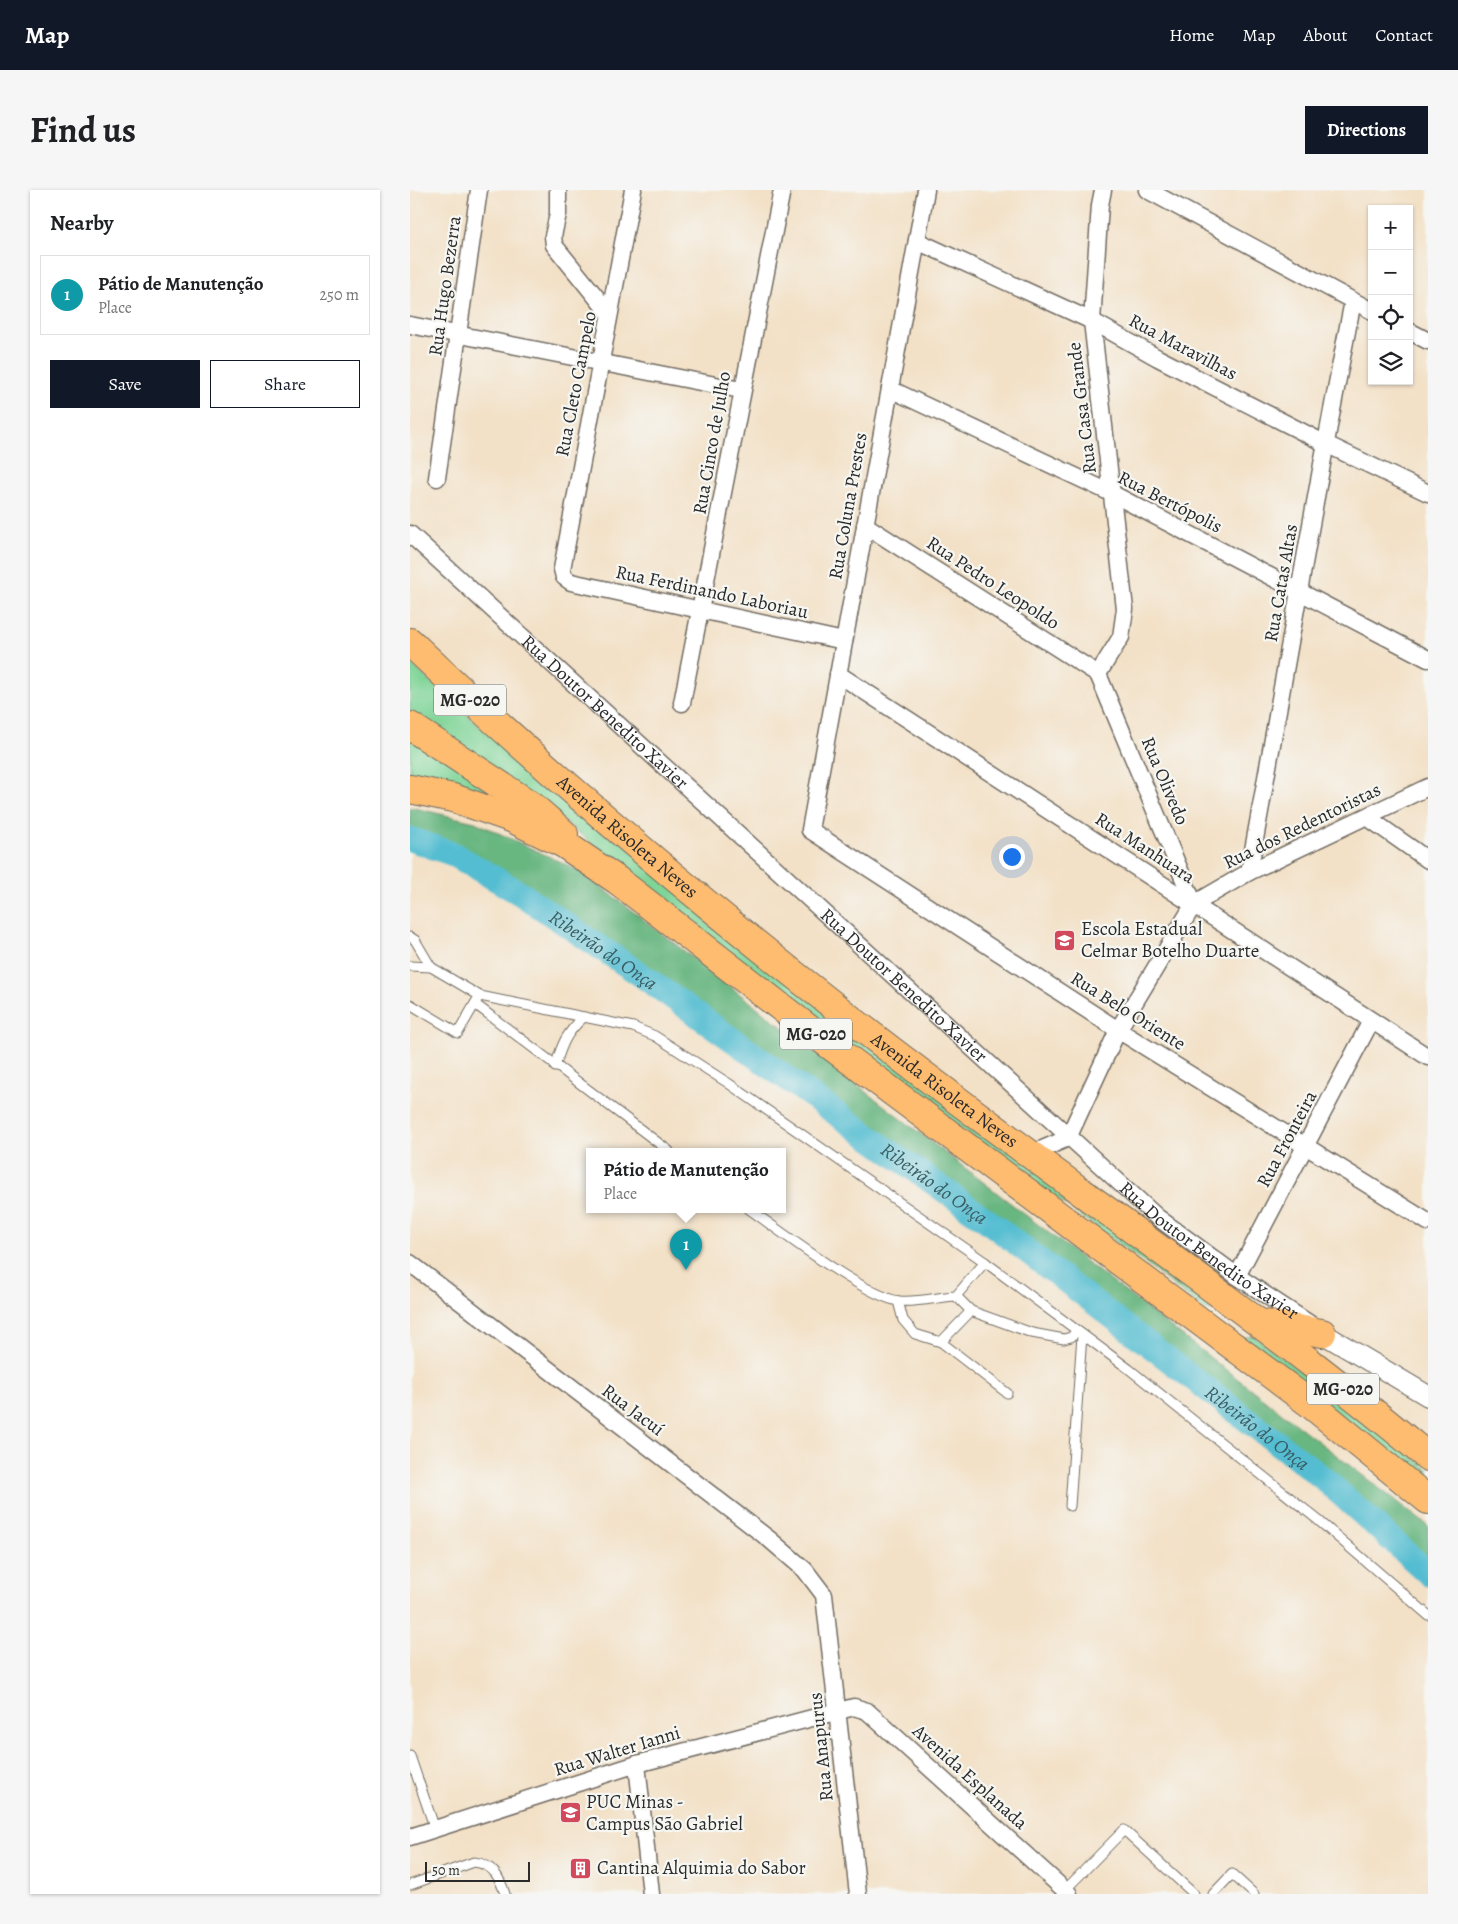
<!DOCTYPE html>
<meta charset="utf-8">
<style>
body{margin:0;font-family:Alegreya,serif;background:#f6f6f6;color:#202124}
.controls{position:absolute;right:15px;top:15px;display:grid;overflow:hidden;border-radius:0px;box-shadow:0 1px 4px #0004}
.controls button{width:45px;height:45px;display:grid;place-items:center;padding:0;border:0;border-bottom:1px solid #e0e0e0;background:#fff;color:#202124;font:25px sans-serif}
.scale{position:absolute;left:15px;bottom:12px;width:105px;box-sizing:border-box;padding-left:5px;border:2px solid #2b2b2b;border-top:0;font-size:14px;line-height:18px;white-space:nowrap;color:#2b2b2b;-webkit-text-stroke:4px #f6f6f2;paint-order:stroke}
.you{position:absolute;left:601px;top:666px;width:18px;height:18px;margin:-12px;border:4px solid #fff;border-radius:50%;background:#1a73e8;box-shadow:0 0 0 8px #1a73e833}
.badge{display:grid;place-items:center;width:32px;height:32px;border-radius:50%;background:#111827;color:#fff;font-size:16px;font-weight:700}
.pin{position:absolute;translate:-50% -41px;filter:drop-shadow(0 1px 2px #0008)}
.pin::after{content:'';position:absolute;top:26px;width:18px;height:15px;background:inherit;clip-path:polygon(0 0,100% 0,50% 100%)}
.popup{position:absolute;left:176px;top:958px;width:200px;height:65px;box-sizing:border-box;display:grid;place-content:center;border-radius:0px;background:#fff;filter:drop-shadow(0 1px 4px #0005);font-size:16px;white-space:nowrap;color:#757577}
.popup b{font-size:19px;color:#202124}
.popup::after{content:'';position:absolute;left:50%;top:100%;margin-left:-10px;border:10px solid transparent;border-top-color:#fff}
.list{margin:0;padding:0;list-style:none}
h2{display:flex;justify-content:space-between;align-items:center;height:65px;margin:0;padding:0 20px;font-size:21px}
h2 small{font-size:16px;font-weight:400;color:#757577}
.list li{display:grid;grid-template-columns:32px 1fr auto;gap:15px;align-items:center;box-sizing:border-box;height:80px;margin:0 10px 10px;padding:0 10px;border:1px solid #e0e0e0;border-radius:0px}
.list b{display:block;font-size:19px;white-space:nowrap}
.list p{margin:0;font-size:16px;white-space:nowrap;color:#757577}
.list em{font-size:16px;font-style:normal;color:#757577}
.actions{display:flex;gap:10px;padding:15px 20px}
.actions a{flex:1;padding:11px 0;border:1px solid #111827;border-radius:0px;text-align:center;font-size:18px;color:#111827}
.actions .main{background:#111827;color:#fff}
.icon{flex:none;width:28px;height:28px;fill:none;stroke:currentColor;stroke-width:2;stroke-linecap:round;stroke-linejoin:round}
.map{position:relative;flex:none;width:1018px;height:1704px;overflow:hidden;border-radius:0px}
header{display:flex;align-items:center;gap:30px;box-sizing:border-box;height:70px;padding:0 25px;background:#111827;color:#fff}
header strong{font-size:24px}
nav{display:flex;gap:28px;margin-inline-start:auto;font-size:18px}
.intro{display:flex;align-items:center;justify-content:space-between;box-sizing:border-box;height:120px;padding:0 30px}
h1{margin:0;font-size:35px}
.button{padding:12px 22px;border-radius:0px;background:#111827;color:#fff;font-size:18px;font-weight:700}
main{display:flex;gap:30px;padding:0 30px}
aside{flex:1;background:#fff;border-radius:0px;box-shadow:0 1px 4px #0004}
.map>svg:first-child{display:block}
.green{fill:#7fd497;stroke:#558061}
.forest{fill:#67b680;stroke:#497056}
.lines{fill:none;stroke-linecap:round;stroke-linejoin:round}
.river{stroke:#54bdd1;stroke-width:25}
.service-casing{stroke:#716b62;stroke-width:11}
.minor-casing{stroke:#716b62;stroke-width:19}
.tertiary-casing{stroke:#716b62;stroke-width:22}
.trunk-casing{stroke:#716b62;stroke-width:30}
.service{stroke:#fff;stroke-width:9}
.minor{stroke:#fff;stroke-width:16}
.tertiary{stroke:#fff;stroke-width:20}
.trunk{stroke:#fdbc70;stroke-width:28}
.labels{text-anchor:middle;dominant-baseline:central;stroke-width:4.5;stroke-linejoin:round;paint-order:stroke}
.shield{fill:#f6f6f2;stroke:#686867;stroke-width:1}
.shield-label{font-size:18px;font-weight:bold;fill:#2b2b2b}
.street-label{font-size:19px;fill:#2b2b2b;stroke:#f6f6f2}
.poi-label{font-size:19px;fill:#2b2b2b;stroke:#f6f6f2;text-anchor:start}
.water-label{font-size:20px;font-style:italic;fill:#395e65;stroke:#f6f6f2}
</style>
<header>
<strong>Map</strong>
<nav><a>Home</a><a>Map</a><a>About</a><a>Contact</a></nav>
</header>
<div class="intro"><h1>Find us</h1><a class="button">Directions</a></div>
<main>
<aside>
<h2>Nearby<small></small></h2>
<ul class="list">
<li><span class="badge" style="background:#0f9aa8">1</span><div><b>Pátio de Manutenção</b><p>Place</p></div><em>250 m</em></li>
</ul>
<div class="actions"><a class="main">Save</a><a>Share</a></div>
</aside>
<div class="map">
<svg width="1018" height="1704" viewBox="0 0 1018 1704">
<rect width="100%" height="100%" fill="#f6f6f2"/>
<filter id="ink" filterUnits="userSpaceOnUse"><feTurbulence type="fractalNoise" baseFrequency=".02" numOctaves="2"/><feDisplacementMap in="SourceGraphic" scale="10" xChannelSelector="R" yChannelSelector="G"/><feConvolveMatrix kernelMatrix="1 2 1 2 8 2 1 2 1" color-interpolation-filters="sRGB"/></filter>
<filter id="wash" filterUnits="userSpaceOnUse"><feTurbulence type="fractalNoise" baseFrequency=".0096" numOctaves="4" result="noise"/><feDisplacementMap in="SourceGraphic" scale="20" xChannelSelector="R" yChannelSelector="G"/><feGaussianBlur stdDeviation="1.12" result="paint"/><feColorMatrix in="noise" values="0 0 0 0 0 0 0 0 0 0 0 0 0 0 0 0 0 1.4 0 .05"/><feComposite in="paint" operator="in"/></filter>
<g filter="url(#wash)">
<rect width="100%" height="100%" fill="#f3e1c7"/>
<g class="green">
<path d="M0,473L67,534L168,617L813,1121L795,1120L731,1070L508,907L301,748L139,619L0,530Z"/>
<path d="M0,546L109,614L0,583Z"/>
<path d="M844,1146L1018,1279V1296L831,1148Z"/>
</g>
<path class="forest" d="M0,617L65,632L172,682L1018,1336V1377L934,1300L735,1146L508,975L145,721L50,662L0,644Z"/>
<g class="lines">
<path class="river" id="s1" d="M0,649L43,664L111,704L234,787L579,1032L913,1288L1018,1383"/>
</g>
</g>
<g filter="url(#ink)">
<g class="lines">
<defs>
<g id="service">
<path d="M0,747L5,750L21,777"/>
<path d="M0,776L21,777L70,806L223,837L245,846L318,893L575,1072L719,1179L908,1330L1018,1425"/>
<path d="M0,814L48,843L67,810"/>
<path d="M65,814L259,961"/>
<path d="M145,877C152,854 156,843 174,827"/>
<path d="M339,1019C369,1040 456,1107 489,1111C507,1113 528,1107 546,1106L575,1072"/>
<path d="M546,1106L561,1121L622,1143L654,1149L661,1147L666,1142"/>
<path d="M488,1111L493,1130L505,1144L531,1152L597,1203"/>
<path d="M531,1152L561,1121"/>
<path d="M660,1316L672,1145"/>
<path d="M0,1566L25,1639"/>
<path d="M0,1695L64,1672C83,1674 90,1688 95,1704"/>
<path d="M655,1700L714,1640L784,1704"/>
<path d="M803,1704L822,1684L844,1704"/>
</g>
<g id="minor">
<path d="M148,0V24L143,46L144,55L199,123"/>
<path d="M223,0L152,379L154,387L161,392L434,451"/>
<path d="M516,0L400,640L708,840L1018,1032"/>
<path d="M737,0L962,121"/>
<path d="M507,51L682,131L748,168L914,253L1018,303"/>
<path d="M0,135L331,200"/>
<path d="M999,141L1018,151"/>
<path d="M480,199L703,304L1018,469"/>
<path d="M27,288L69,0"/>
<path d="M455,335L688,484"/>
<path id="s2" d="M0,344L747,1027L827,1086L903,1136"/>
<path d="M428,484L1018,867"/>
<path d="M688,484L711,447L715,419L682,131L690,15L693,0"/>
<path d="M688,484L784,714"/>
<path d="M272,513L372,0"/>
<path d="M957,627L1018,670"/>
<path d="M839,682C874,492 905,301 943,111"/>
<path d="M621,964L658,948L708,840L784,714L839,682L1018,597"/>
<path d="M0,1073L359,1349L395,1380L414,1405L448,1704"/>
<path d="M827,1086L961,831"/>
<path d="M227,1574L241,1704"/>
<path d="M0,1647L227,1574L444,1517L457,1521L659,1704"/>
</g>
<path id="tertiary" d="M912,1143L1018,1206"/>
<g id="trunk">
<path id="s3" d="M0,452C139,585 287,709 438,827C629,977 832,1111 1018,1267"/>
<path d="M0,536L122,616L154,644"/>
<path d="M0,599L43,608L101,628L154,654L207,690L417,853L898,1212L1018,1310"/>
<path d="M850,1133L912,1143"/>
</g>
</defs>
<use href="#service" class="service-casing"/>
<use href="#minor" class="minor-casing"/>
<use href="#tertiary" class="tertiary-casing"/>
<use href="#trunk" class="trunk-casing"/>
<use href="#service" class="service"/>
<use href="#minor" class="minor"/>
<use href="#tertiary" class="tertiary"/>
<use href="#trunk" class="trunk"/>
</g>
</g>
<defs>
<symbol id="school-square" viewBox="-11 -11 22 22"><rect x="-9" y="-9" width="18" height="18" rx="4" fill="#d1495b" stroke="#f6f6f2"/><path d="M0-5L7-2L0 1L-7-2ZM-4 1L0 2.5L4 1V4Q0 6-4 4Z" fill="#fff"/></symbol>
<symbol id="university-square" viewBox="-11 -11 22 22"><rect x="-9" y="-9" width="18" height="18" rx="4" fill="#d1495b" stroke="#f6f6f2"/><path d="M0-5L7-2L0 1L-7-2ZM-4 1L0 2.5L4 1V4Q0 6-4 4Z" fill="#fff"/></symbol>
<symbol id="building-square" viewBox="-11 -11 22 22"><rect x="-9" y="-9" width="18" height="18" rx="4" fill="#d1495b" stroke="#f6f6f2"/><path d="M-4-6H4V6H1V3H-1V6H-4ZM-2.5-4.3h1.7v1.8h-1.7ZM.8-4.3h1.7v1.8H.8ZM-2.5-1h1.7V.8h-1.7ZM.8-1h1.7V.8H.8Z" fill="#fff"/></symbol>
</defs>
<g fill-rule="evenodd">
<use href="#school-square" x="642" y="738" width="25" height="25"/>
<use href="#university-square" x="148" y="1610" width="25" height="25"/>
<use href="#building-square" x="158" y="1666" width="25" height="25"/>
</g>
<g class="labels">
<g class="shield">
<rect x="24" y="494.5" width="72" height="31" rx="4"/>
<rect x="370" y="828.5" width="72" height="31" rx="4"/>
<rect x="897" y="1183.5" width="72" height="31" rx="4"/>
</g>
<g class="shield-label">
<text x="60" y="510">MG-020</text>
<text x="406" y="844">MG-020</text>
<text x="933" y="1199">MG-020</text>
</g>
<g class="street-label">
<text transform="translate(35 96) rotate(-82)">Rua Hugo Bezerra</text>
<text transform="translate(773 157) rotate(28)">Rua Maravilhas</text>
<text transform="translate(166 194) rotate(-79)">Rua Cleto Campelo</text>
<text transform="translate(672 218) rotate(-97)">Rua Casa Grande</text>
<text transform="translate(302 253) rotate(-80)">Rua Cinco de Julho</text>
<text transform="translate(760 312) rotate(27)">Rua Bertópolis</text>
<text transform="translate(438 316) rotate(-80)">Rua Coluna Prestes</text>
<text transform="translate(583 393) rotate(33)">Rua Pedro Leopoldo</text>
<text transform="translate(871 393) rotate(-80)">Rua Catas Altas</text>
<text transform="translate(302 402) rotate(12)">Rua Ferdinando Laboriau</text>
<text stroke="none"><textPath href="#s2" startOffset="264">Rua Doutor Benedito Xavier</textPath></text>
<text transform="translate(755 591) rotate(67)">Rua Olivedo</text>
<text transform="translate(892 636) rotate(-26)">Rua dos Redentoristas</text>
<text stroke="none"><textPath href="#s3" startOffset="292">Avenida Risoleta Neves</textPath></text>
<text transform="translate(735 658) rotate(33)">Rua Manhuara</text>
<text stroke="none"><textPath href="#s2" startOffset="669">Rua Doutor Benedito Xavier</textPath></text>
<text transform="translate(718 821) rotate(32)">Rua Belo Oriente</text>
<text stroke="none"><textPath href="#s3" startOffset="698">Avenida Risoleta Neves</textPath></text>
<text transform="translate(877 949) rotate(-62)">Rua Fronteira</text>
<text stroke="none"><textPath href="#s2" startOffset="1074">Rua Doutor Benedito Xavier</textPath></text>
<text transform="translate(223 1220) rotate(37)">Rua Jacuí</text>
<text transform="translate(411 1557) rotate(-96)">Rua Anapurus</text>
<text transform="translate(207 1561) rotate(-17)">Rua Walter Ianni</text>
<text transform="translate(560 1587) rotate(42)">Avenida Esplanada</text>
</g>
<g class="poi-label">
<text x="671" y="739">Escola Estadual<tspan x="671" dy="22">Celmar Botelho Duarte</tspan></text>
<text x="176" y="1612">PUC Minas -<tspan x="176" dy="22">Campus São Gabriel</tspan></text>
<text x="187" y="1678">Cantina Alquimia do Sabor</text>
</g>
<g class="water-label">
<text stroke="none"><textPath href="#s1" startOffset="224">Ribeirão do Onça</textPath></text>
<text stroke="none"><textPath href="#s1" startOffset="629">Ribeirão do Onça</textPath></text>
<text stroke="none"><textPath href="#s1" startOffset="1034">Ribeirão do Onça</textPath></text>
</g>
</g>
</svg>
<div class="controls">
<button>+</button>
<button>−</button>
<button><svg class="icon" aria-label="locate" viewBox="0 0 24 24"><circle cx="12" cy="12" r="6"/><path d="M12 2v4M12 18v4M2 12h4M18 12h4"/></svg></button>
<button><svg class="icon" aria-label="layers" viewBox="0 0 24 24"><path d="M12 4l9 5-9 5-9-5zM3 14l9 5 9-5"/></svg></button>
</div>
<div class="scale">50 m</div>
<div class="you"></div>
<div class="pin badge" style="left:276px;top:1080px;background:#0f9aa8">1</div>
<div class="popup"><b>Pátio de Manutenção</b>Place</div>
</div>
</main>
